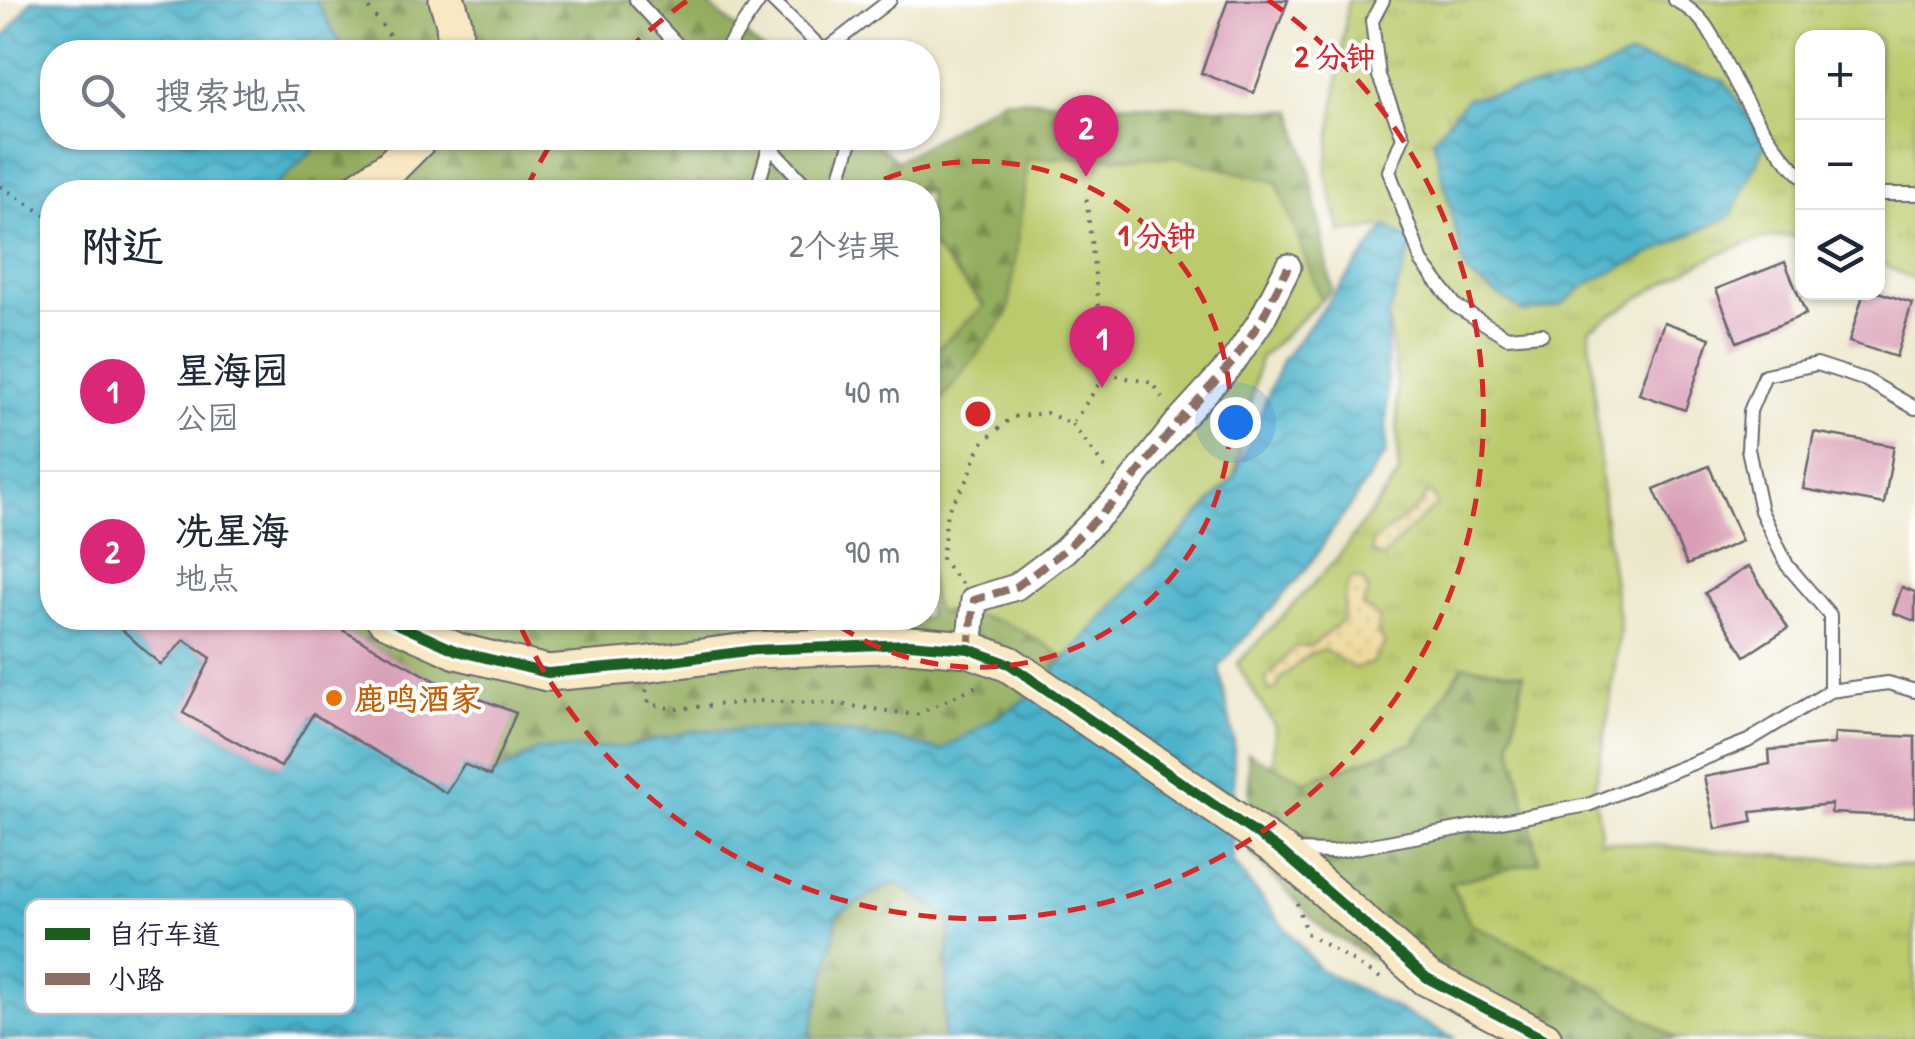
<!DOCTYPE html>
<html lang="zh">
<meta charset="utf-8">
<style>
body{margin:0;font-family:"Patrick Hand","LXGW WenKai TC",sans-serif;background:#f2f2f3;color:#1f2937}
.controls{position:absolute;right:30px;top:30px;display:grid;overflow:hidden;border-radius:20px;box-shadow:0 2px 8px #0004}
.controls button{width:90px;height:90px;display:grid;place-items:center;padding:0;border:0;border-bottom:2px solid #e0e1e3;background:#fff;color:#1f2937;font:50px sans-serif}
.you{position:absolute;left:1235px;top:422px;width:35px;height:35px;margin:-25px;border:8px solid #fff;border-radius:50%;background:#1a73e8;box-shadow:0 0 0 15px #1a73e833}
.badge{display:grid;place-items:center;width:65px;height:65px;border-radius:50%;background:#db2777;color:#fff;font-size:32px;font-weight:700}
.pin{position:absolute;translate:-50% -82px;filter:drop-shadow(0 2px 5px #0008)}
.pin::after{content:'';position:absolute;top:52px;width:35px;height:30px;background:inherit;clip-path:polygon(0 0,100% 0,50% 100%)}
.list{margin:0;padding:0;list-style:none}
h2{display:flex;justify-content:space-between;align-items:center;height:130px;margin:0;padding:0 40px;font-size:42px}
h2 small{font-size:32px;font-weight:400;color:#747a83}
.list li{display:grid;grid-template-columns:65px 1fr auto;gap:30px;align-items:center;box-sizing:border-box;height:160px;padding:0 40px;border-top:2px solid #e0e1e3}
.list b{display:block;font-size:38px;white-space:nowrap}
.list p{margin:0;font-size:32px;white-space:nowrap;color:#747a83}
.list em{font-size:32px;font-style:normal;color:#747a83}
.icon{flex:none;width:55px;height:55px;fill:none;stroke:currentColor;stroke-width:2;stroke-linecap:round;stroke-linejoin:round}
.map{position:relative;flex:none;width:1915px;height:1039px;overflow:hidden}
.search{position:absolute;background:#fff;box-shadow:0 2px 8px #0004;left:40px;top:40px;width:900px;height:110px;display:flex;align-items:center;gap:25px;box-sizing:border-box;padding:0 35px;border-radius:40px;color:#747a83;font-size:38px}
.panel{position:absolute;background:#fff;box-shadow:0 2px 8px #0004;left:40px;top:180px;width:900px;height:450px;border-radius:40px}
.map>svg:first-child{display:block}
.grass{fill:url(#grass-tufts);stroke:#6e7654;stroke-width:2.5}
.forest{fill:url(#forest-firs);stroke:#5b684e;stroke-width:2.5}
.sand{fill:url(#sand-dots);stroke:#887e6c;stroke-width:2.5}
.green{fill:#bbca6c;stroke:#6e7654;stroke-width:2.5}
.water{fill:url(#water-waves);stroke:#366a82;stroke-width:2.5}
.building{fill:#d99eb5}
.lines{fill:none;stroke-linecap:round;stroke-linejoin:round}
.lane-casing{stroke:#69676d;stroke-width:16}
.street-casing{stroke:#69676d;stroke-width:29}
.secondary-casing{stroke:#69676d;stroke-width:39}
.path{stroke:#69676d;stroke-width:4;stroke-dasharray:2.5 8;stroke-linecap:butt}
.lane{stroke:#fff;stroke-width:12}
.street{stroke:#fff;stroke-width:25}
.secondary{stroke:#f8e8c3;stroke-width:35}
.quiet{stroke:#8d6e63;stroke-width:8;stroke-dasharray:15 8;stroke-linecap:butt}
.cycleway-casing{stroke:#fff;stroke-width:16}
.cycleway{stroke:#1b5e20;stroke-width:10}
.ring{fill:none;stroke:#d62828;stroke-width:5;stroke-dasharray:18 12}
.food-dot{fill:#e8710a;stroke:#fff;stroke-width:4}
.labels{text-anchor:middle;dominant-baseline:central;stroke-width:8;stroke-linejoin:round;paint-order:stroke}
.food-label{font-size:32px;font-weight:bold;fill:#c56008;stroke:#fff;text-anchor:start}
.key{fill:#fff;stroke:#bdbdc4;stroke-width:2.5}
.key-label{font-size:28px;fill:#22223b}
.centre{fill:#d62828;stroke:#fff;stroke-width:5}
.ring-label{font-size:30px;text-anchor:middle;font-weight:bold;fill:#d62828;stroke:#fff;stroke-width:8;stroke-linejoin:round;paint-order:stroke}
</style>
<div class="map">
<svg width="1915" height="1039" viewBox="0 0 1915 1039">
<defs>
<pattern id="grass-tufts" width="24" height="20" patternUnits="userSpaceOnUse" patternTransform="scale(2.5)"><rect width="24" height="20" fill="#bbca6c"/><path d="M3 7l-1-3M5 7V3M7 7l1-3M15 17l-1-3M17 17v-4M19 17l1-3" fill="none" stroke="#a0ad5e"/></pattern>
<pattern id="forest-firs" width="22" height="20" patternUnits="userSpaceOnUse" patternTransform="scale(2.5)"><rect width="22" height="20" fill="#94ae60"/><path d="M5 1l3.5 6h-7zM16 11l3.5 6h-7z" fill="#788d50"/></pattern>
<pattern id="sand-dots" width="8" height="8" patternUnits="userSpaceOnUse" patternTransform="scale(2.5)"><rect width="8" height="8" fill="#eeda9e"/><path d="M2 2h.1M6 6h.1" fill="none" stroke="#ccbb89" stroke-width="1.8" stroke-linecap="round"/></pattern>
<pattern id="water-waves" width="16" height="10" patternUnits="userSpaceOnUse" patternTransform="scale(2.5)"><rect width="16" height="10" fill="#4bb3ca"/><path d="M0 5q4-4 8 0t8 0" fill="none" stroke="#3e91a5"/></pattern>
</defs>
<rect width="100%" height="100%" fill="#fff"/>
<filter id="ink" filterUnits="userSpaceOnUse"><feTurbulence type="fractalNoise" baseFrequency=".01" numOctaves="2"/><feDisplacementMap in="SourceGraphic" scale="20" xChannelSelector="R" yChannelSelector="G"/><feConvolveMatrix kernelMatrix="1 2 1 2 8 2 1 2 1" color-interpolation-filters="sRGB"/></filter>
<filter id="wash" filterUnits="userSpaceOnUse"><feTurbulence type="fractalNoise" baseFrequency=".0048" numOctaves="4" result="noise"/><feDisplacementMap in="SourceGraphic" scale="40" xChannelSelector="R" yChannelSelector="G"/><feGaussianBlur stdDeviation="2.25" result="paint"/><feColorMatrix in="noise" values="0 0 0 0 0 0 0 0 0 0 0 0 0 0 0 0 0 1.4 0 .05"/><feComposite in="paint" operator="in"/></filter>
<g filter="url(#wash)">
<rect width="100%" height="100%" fill="#ece6c9"/>
<path class="grass" d="M1348,0H1915V280L1878,262V38H1802V237C1740,227 1644,297 1589,329L1604,515L1620,628L1607,724L1594,789L1602,841L1915,867V1039H1576L1270,806L1275,727L1237,664L1336,560L1399,474L1396,378L1388,314L1413,243L1387,226L1341,233L1326,174Z"/>
<g class="forest">
<path d="M316,0H702L766,52H345Z"/>
<path d="M1003,99L1293,111L1310,172L1332,290L1260,358L1234,477L1028,698L941,751L900,740L810,728L693,731L625,747L538,750L490,776L515,713L440,683L320,618H928V357L984,305L928,242V192H269L326,138H869L897,161Z"/>
<path d="M1463,665L1524,674L1511,743L1539,861L1450,883L1471,924L1576,975L1677,1039H1514L1324,930L1252,854L1248,753L1305,781L1414,743Z"/>
<path d="M896,883L951,919L943,1039H809L833,945L837,914Z"/>
</g>
<g class="sand">
<path d="M1427,493L1433,495L1437,506C1429,510 1387,551 1384,558L1372,554V543L1421,505Z"/>
<path d="M1352,578L1363,580L1368,592L1362,606L1379,618L1378,633L1385,643L1373,663L1354,668L1324,650L1311,653L1279,680L1278,688L1268,691L1266,679L1295,647L1311,646L1343,620L1346,589Z"/>
</g>
<g class="green">
<path d="M1176,157L1277,182L1321,300L1260,358L1234,477L1065,658C1016,624 996,615 936,611L928,570V418L1008,314L1028,159Z"/>
<path d="M928,242L984,306L928,357Z"/>
</g>
<g class="water">
<path d="M32,0H316L345,52H52V138H326L269,192H52V618H109L161,664L184,640L211,658L184,713L280,767L313,714L491,776L538,750L625,747L693,731L810,728L900,740L941,751L1028,698L1234,478L1282,361L1387,226L1413,243L1388,314L1386,453L1305,571L1219,667L1234,741L1232,862L1319,969L1456,1039H943L951,919L896,883L837,914L833,945L809,1039H0V43Z"/>
<path d="M1630,56L1725,81L1766,144L1731,216L1589,283L1561,305L1525,313L1466,274L1433,139L1467,98L1576,81Z"/>
</g>
<g id="blocks">
<g class="building">
<path d="M1228,0H1288L1254,93L1201,73Z"/>
<path d="M1785,262L1806,314L1737,342L1716,289Z"/>
<path d="M1864,292H1878L1912,303L1896,357L1849,342Z"/>
<path d="M1664,322L1710,338L1685,410L1639,394Z"/>
<path d="M1814,432L1894,446L1884,504L1803,489Z"/>
<path d="M1709,466L1742,541L1687,565L1654,489Z"/>
<path d="M1749,566L1788,628L1745,656L1705,593Z"/>
<path d="M1902,587L1915,592V621L1893,613Z"/>
<path d="M109,618H320L440,683L516,713L490,776L464,764L446,793L313,714L281,767L183,713L211,658L184,640L161,665Z"/>
<path d="M1835,733L1915,737V817L1831,813L1832,804L1751,812L1753,822L1716,829L1704,777L1770,764L1769,750L1834,744Z"/>
</g>
</g>
</g>
<g filter="url(#ink)">
<use href="#blocks" fill-opacity="0" stroke="#69676d" stroke-width="2.5"/>
<g class="lines">
<defs>
<g id="lane">
<path d="M636,0L684,52"/>
<path d="M772,0L825,52"/>
<path d="M1383,0L1372,21L1379,76L1403,137L1389,171L1422,262L1456,306L1507,337L1542,334"/>
<path d="M1675,0C1708,19 1711,34 1727,66C1746,104 1771,148 1802,176"/>
<path d="M724,52L760,0"/>
<path d="M823,52L890,0"/>
<path d="M762,138L812,192"/>
<path d="M756,192L771,140"/>
<path d="M835,192L852,138"/>
<path d="M1878,194H1915"/>
<path d="M1830,691V615L1787,565L1761,511L1748,449L1750,411L1765,375L1817,364L1866,380L1915,408"/>
<path d="M1293,851L1333,852L1588,805L1748,741L1830,691L1888,683L1915,691"/>
</g>
<path id="street" d="M969,649L974,600L1016,587L1064,551L1123,492L1178,422L1233,362L1262,319L1288,267"/>
<g id="secondary">
<path d="M447,0L454,23L456,52"/>
<path d="M355,192L391,167L420,138"/>
<path d="M384,618L457,651L547,673L642,665L754,650L909,644L969,649L1009,664L1281,851L1427,978L1544,1039"/>
</g>
</defs>
<use href="#lane" class="lane-casing"/>
<use href="#street" class="street-casing"/>
<use href="#secondary" class="secondary-casing"/>
<g class="path">
<path d="M362,0L403,52"/>
<path d="M0,186L52,219"/>
<path d="M1106,374L1153,383L1165,402"/>
<path d="M1072,424L1108,472"/>
<path d="M962,584L942,560L947,511L968,479L980,445L1012,417L1047,413L1072,424L1106,374L1086,195"/>
<path d="M646,690L649,704L675,709L758,701L838,704L916,715L981,684"/>
<path d="M1297,903L1306,933L1382,979"/>
</g>
<use href="#lane" class="lane"/>
<use href="#street" class="street"/>
<use href="#secondary" class="secondary"/>
<path class="quiet" d="M969,649L974,600L1016,587L1064,551L1123,492L1178,422L1233,362L1262,319L1288,267"/>
<defs>
<path id="cycleway" d="M384,618L457,651L547,673L642,665L754,650L909,644L969,649L1009,664L1281,851L1427,978L1544,1039"/>
</defs>
<use href="#cycleway" class="cycleway-casing"/>
<use href="#cycleway" class="cycleway"/>
</g>
</g>
<g class="ring">
<path d="M857 192A253 253 0 1 1 829 619"/>
<path d="M526 189A505 505 0 0 1 554 139M627 51A505 505 0 0 1 688 0M1268 0A505 505 0 1 1 517 619"/>
</g>
<circle class="food-dot" cx="334" cy="698" r="10"/>
<g class="labels">
<g class="food-label">
<text x="354" y="698">鹿鸣酒家</text>
</g>
</g>
<rect x="25" y="899" width="330" height="115" rx="15" class="key"/>
<rect x="45" y="928" width="45" height="12" fill="#1b5e20"/>
<rect x="45" y="973" width="45" height="12" fill="#8d6e63"/>
<g class="key-label">
<text x="108" y="944">自行车道</text>
<text x="108" y="989">小路</text>
</g>
<circle cx="978" cy="414" r="15" class="centre"/>
<g class="ring-label">
<text x="1335" y="67">2 分钟</text>
<text x="1157" y="246">1 分钟</text>
</g>
</svg>
<div class="controls">
<button>+</button>
<button>−</button>
<button><svg class="icon" aria-label="layers" viewBox="0 0 24 24"><path d="M12 4l9 5-9 5-9-5zM3 14l9 5 9-5"/></svg></button>
</div>
<div class="you"></div>
<div class="pin badge" style="left:1102px;top:388px">1</div>
<div class="pin badge" style="left:1086px;top:177px">2</div>
<div class="search"><svg class="icon" aria-label="search" viewBox="0 0 24 24"><circle cx="10" cy="10" r="6"/><path d="M15 15l6 6"/></svg>搜索地点</div>
<section class="panel">
<h2>附近<small>2个结果</small></h2>
<ul class="list">
<li><span class="badge">1</span><div><b>星海园</b><p>公园</p></div><em>40 m</em></li>
<li><span class="badge">2</span><div><b>冼星海</b><p>地点</p></div><em>90 m</em></li>
</ul>
</section>
</div>
